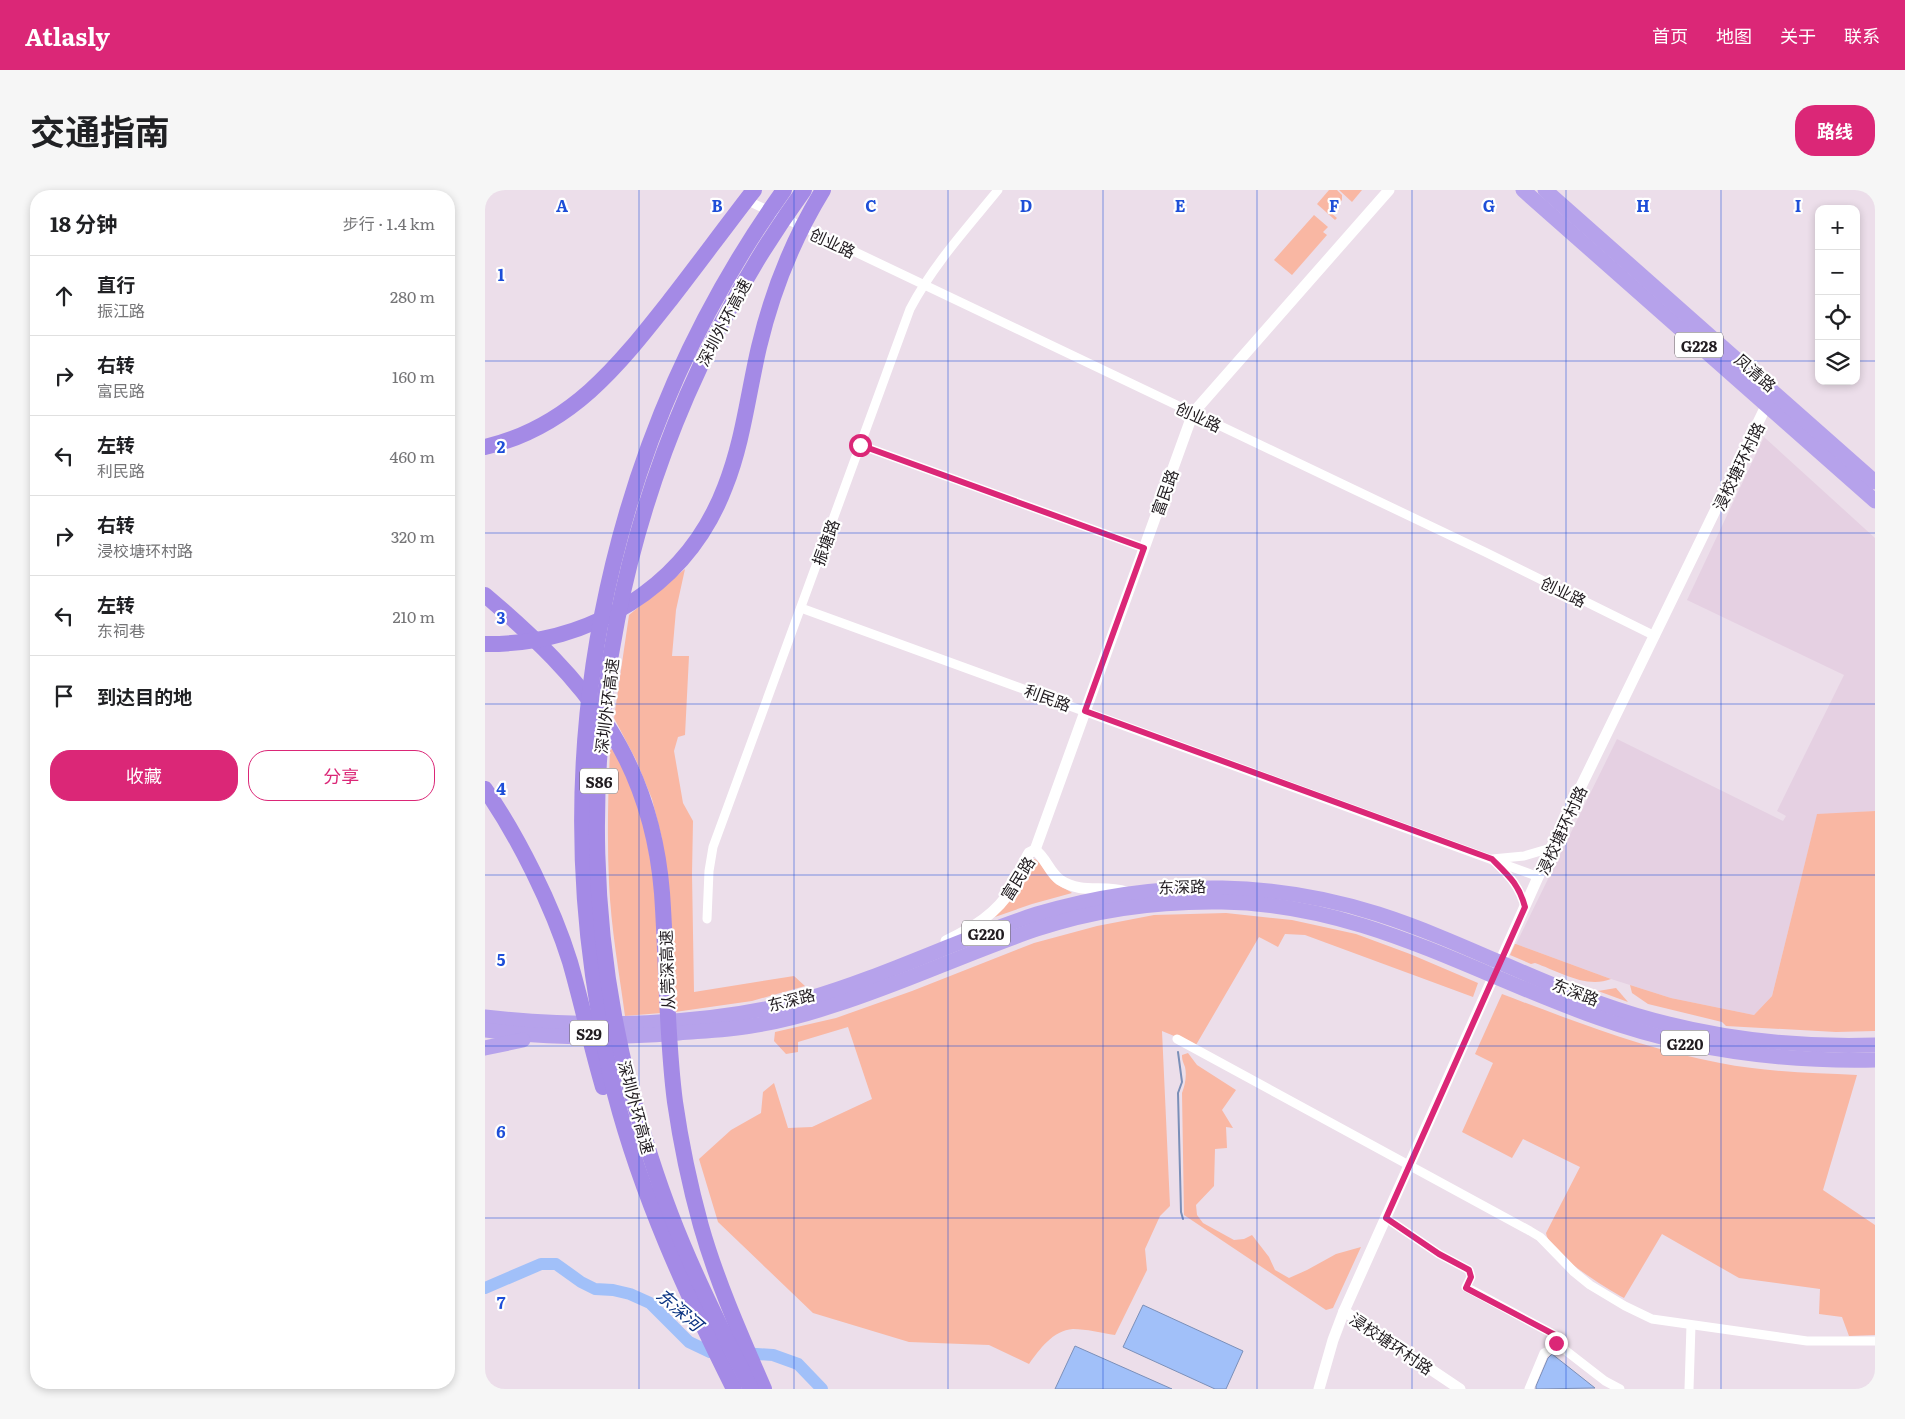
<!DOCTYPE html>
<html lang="zh">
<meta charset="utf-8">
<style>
body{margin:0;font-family:Literata,"Noto Sans SC",serif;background:#f6f6f6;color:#202124}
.controls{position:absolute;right:15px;top:15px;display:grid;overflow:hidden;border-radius:10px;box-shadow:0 2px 8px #0003}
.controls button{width:45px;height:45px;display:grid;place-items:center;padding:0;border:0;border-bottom:1px solid #e0e0e0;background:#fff;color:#202124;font:25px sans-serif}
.stop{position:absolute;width:15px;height:15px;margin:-11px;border:4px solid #db2777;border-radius:50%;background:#fff}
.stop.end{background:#db2777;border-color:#fff;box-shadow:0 1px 5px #0008}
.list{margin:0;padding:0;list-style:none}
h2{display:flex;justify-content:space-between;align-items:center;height:65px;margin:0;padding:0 20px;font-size:21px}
h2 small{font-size:16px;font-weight:400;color:#757577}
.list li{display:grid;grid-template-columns:32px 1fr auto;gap:15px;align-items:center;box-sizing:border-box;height:80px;padding:0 20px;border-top:1px solid #e0e0e0}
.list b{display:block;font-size:19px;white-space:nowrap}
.list p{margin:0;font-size:16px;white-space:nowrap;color:#757577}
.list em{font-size:16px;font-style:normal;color:#757577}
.actions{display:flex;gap:10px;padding:15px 20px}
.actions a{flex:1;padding:11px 0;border:1px solid #db2777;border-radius:20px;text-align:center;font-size:18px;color:#db2777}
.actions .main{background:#db2777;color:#fff}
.icon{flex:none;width:28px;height:28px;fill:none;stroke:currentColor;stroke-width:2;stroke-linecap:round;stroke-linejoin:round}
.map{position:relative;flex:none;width:1390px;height:1199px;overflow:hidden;border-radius:20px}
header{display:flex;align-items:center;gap:30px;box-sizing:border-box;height:70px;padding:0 25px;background:#db2777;color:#fff}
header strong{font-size:24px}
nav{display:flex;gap:28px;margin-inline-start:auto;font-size:18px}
.intro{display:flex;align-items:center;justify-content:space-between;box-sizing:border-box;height:120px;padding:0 30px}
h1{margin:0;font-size:35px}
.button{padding:12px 22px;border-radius:20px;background:#db2777;color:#fff;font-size:18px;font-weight:700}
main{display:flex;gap:30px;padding:0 30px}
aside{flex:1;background:#fff;border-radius:20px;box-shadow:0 2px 8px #0003}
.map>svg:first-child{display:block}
.built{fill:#e5d0e2}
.green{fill:#f9b7a3}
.water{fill:#a1c0f9;stroke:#7b8fb8}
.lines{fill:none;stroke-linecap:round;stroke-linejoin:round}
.stream{stroke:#7b8fb8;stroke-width:2}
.river{stroke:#a1c0f9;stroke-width:12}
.minor{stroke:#fff;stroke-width:9}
.tertiary{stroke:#fff;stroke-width:11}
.trunk{stroke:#b6a2eb;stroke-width:15}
.motorway{stroke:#a48ae6;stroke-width:16}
.route{stroke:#db2777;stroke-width:6}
.grid{fill:none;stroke:#1d4ed8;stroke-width:1;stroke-opacity:0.55}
.labels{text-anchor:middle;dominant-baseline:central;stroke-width:4.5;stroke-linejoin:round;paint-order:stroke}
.shield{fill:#fff;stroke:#646063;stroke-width:1}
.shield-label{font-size:15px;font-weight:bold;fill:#211c20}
.street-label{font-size:16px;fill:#211c20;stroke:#fff}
.water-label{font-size:18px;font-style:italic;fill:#0c3482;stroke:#fff}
.grid-label{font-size:16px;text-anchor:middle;font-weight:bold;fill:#1d4ed8;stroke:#fff;stroke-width:4.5;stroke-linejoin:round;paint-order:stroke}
</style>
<header>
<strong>Atlasly</strong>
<nav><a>首页</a><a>地图</a><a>关于</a><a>联系</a></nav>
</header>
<div class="intro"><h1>交通指南</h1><a class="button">路线</a></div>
<main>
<aside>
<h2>18 分钟<small>步行 · 1.4 km</small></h2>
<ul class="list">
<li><svg class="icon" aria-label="ahead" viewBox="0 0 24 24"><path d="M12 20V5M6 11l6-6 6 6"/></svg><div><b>直行</b><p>振江路</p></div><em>280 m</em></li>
<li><svg class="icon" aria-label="right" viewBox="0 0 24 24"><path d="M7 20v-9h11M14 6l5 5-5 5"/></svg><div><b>右转</b><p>富民路</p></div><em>160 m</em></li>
<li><svg class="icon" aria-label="left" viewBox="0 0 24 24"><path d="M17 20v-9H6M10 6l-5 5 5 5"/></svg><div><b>左转</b><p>利民路</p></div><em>460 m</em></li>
<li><svg class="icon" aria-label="right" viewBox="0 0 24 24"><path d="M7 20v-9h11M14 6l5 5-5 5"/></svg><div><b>右转</b><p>浸校塘环村路</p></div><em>320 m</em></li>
<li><svg class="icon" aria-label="left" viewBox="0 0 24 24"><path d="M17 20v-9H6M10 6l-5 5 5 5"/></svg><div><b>左转</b><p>东祠巷</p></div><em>210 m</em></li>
<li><svg class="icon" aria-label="arrive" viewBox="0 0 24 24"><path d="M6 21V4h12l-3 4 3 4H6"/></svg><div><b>到达目的地</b></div></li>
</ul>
<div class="actions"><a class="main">收藏</a><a>分享</a></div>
</aside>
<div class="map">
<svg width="1390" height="1199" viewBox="0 0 1390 1199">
<rect width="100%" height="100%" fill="#ecdeea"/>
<path class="built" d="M1279,247L1390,348V621L1332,625L1287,806L1269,825L1186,808L1126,789L1031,754L1132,549L1298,631L1301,626L1292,621L1359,485L1202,410Z"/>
<g class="green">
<path d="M844,0H852L857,5V10L846,23L852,28L850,30L832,14Z"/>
<path d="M854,0H877L867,12Z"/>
<path d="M829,25L843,37L838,42L842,45L807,85L789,70Z"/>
<path d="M200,379L191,420L187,466H204L200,545L193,547L189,561L198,613L208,631L207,684L209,802L309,786L320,796L267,811L190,822L177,649L167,609L151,570L129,528L144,425Z"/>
<path d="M129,558L156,621L169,688L176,823L140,826C134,782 126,738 124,693C122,649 123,604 125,560Z"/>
<path d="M1390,621V841L1351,842L1241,836L1237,832L1163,814L1147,803L1145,795L1186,808L1269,825L1287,806L1332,624Z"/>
<path d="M550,669C558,674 561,686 569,692C574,697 582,699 587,703L547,714L507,728L546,670Z"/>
<path d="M741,723L807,730L871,744L925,764L993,793L988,807L820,745L800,744L793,757L774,747L711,855L677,841L685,1016L675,1026L660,1059L662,1080L630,1145C617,1143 601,1139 588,1139C568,1140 554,1160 544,1174L504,1155L424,1152L328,1123L233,1032L214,969L246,940L276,923L278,902L289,893L303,938L327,937L387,909L363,837L313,852V862L301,864L289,851L290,842L351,828L427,801L549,753L612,736L669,725Z"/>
<path d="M1030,754H1031L1126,789C1101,799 1073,781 1050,773L1046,774L1025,765Z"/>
<path d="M1131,798L1143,812L1113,801Z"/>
<path d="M1017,804C1088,831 1160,859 1235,873C1280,882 1327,883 1372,885L1338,1000L1390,1035V1145L1364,1146L1357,1127L1334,1124L1335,1099L1254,1088L1177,1044L1139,1108C1121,1098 1064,1064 1061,1043L1095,977L1038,949L1027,968L977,942L1008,873L990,864Z"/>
<path d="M703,863L712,875L751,900L737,920L748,938L741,937L742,958L730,959L729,996L711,1015L712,1025L718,1033L749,1050L759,1049L767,1045L784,1067L790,1080L804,1088L822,1080L851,1064L876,1057L848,1118L841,1120L699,1025L697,903C700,895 702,886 700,877C698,872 697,870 697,865Z"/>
</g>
<g class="water">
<path d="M658,1115L758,1161L741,1199H730L638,1157Z"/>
<path d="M590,1156L687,1199H570Z"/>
<path d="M1067,1164L1110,1198L1051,1199V1196L1063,1168Z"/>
</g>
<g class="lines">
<path class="stream" d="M693,862L697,892L693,903L696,1022L698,1029"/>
<g class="river">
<path d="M0,1098L56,1074H71L96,1092L110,1099L128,1100L145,1104L165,1113L204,1152L225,1162H237"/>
<path d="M257,1163L288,1165L313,1174L337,1199"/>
</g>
<g class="minor">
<path d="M259,9L1000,362L1170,446"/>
<path d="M375,255L659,358"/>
<path d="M316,418L1054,687"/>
<path d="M1040,717C1034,694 1023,685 1007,669L1039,666L1066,658"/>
<path d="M222,729L224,681L228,657L425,119C448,75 482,38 513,0"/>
<path d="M692,849L1045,1041L1055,1047L1089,1082L1105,1095L1140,1116L1167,1129L1322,1151H1390"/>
<path d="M901,1028L954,1064L984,1080L986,1087L981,1097L1070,1145L1071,1153L1120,1191L1135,1199"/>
<path d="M1044,1199L1059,1163L1065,1160L1071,1153"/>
<path d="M1204,1199L1206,1135"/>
</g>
<g class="tertiary">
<path d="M550,660L708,223L904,0"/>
<path d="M461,751C487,738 512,724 527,698C534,687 537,674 544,663L550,660C561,668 564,682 575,690C598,705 619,694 641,702"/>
<path d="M834,1199L848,1150L859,1121"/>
<path d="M975,1199L859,1121L1066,658L1284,210"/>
</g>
<g class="trunk">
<path d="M1038,0L1390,311"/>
<path d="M1060,0L1390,292"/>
<path d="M0,827C103,838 222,837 322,809C401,786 474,749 552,724C612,706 674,697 737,698C790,699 843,708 893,724C968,748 1039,786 1114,813C1203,845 1296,858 1390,855"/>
<path d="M0,840C64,849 130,848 194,843C218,841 242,840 266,836C294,832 323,824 350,815C419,793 484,762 552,739C612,719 674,711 737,712C878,714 986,783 1114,828C1203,860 1295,872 1390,870"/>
<path d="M0,858L38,850"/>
</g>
<g class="motorway">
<path d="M0,257C86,237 134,175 186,109C214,73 241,36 269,0"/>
<path d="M0,405C100,490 166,567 177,703C182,773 181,843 190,912C196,954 205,996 216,1036C232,1092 256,1146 279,1199"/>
<path d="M0,454C105,455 202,397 240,297C258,252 263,204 274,157C287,102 308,49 338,0"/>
<path d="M0,599C33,646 68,717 85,772C97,814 106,856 118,897"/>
<path d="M249,1199C201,1103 157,1007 130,904C120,865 114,825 108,785C69,509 137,227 299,0"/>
<path d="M266,1199C238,1142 209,1085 186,1025C170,984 157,941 145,898C65,589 133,257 319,0"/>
</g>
</g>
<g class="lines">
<path class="route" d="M375,255L659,358L600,521L1007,669C1023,685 1034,694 1040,717L901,1028L954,1064L984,1080L986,1087L981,1098L1070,1145L1071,1153"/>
</g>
<path class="grid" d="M154,0V1199M309,0V1199M463,0V1199M618,0V1199M772,0V1199M927,0V1199M1081,0V1199M1236,0V1199M0,171H1334M1371,171H1390M0,343H1390M0,514H1390M0,685H1390M0,856H1390M0,1028H1390"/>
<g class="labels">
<g class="shield">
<rect x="1190" y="142.5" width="48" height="25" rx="4"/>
<rect x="95" y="578.5" width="38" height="25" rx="4"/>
<rect x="477" y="730.5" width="48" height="25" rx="4"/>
<rect x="85" y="830.5" width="38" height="25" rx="4"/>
<rect x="1176" y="840.5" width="48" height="25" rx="4"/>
</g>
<g class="shield-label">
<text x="1214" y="155">G228</text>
<text x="114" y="591">S86</text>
<text x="501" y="743">G220</text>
<text x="104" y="843">S29</text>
<text x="1200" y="853">G220</text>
</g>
<g class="street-label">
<text transform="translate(348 52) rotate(25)">创业路</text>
<text transform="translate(238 132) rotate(-62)">深圳外环高速</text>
<text transform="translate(1271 182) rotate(41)">凤清路</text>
<text transform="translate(714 226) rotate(25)">创业路</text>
<text transform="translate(1253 276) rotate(-64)">浸校塘环村路</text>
<text transform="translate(679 302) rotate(-70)">富民路</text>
<text transform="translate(340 352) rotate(-70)">振塘路</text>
<text transform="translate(1079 401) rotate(26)">创业路</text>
<text transform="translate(563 507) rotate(20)">利民路</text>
<text transform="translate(121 516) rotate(-83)">深圳外环高速</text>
<text transform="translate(1076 640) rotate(-65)">浸校塘环村路</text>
<text transform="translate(532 688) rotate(-58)">富民路</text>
<text transform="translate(697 696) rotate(-2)">东深路</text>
<text transform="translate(181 780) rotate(-92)">从莞深高速</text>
<text transform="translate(1091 801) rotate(21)">东深路</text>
<text transform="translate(306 809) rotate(-14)">东深路</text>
<text transform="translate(152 917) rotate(75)">深圳外环高速</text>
<text transform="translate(907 1153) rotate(34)">浸校塘环村路</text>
</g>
<g class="water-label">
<text transform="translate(195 1119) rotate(41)">东深河</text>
</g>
</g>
<g class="grid-label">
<text x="77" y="22">A</text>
<text x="232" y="22">B</text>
<text x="386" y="22">C</text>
<text x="541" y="22">D</text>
<text x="695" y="22">E</text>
<text x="849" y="22">F</text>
<text x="1004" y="22">G</text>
<text x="1158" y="22">H</text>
<text x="1313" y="22">I</text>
<text x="16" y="91">1</text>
<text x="16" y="263">2</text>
<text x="16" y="434">3</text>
<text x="16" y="605">4</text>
<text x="16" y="776">5</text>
<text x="16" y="948">6</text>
<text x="16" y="1119">7</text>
</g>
</svg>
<div class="controls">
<button>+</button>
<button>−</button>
<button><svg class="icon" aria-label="locate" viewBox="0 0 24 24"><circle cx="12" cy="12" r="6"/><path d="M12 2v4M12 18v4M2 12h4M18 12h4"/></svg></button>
<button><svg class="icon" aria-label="layers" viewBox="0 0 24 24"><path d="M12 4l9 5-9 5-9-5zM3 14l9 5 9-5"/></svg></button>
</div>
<div class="stop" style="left:375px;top:255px"></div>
<div class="stop end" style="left:1071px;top:1153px"></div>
</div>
</main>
